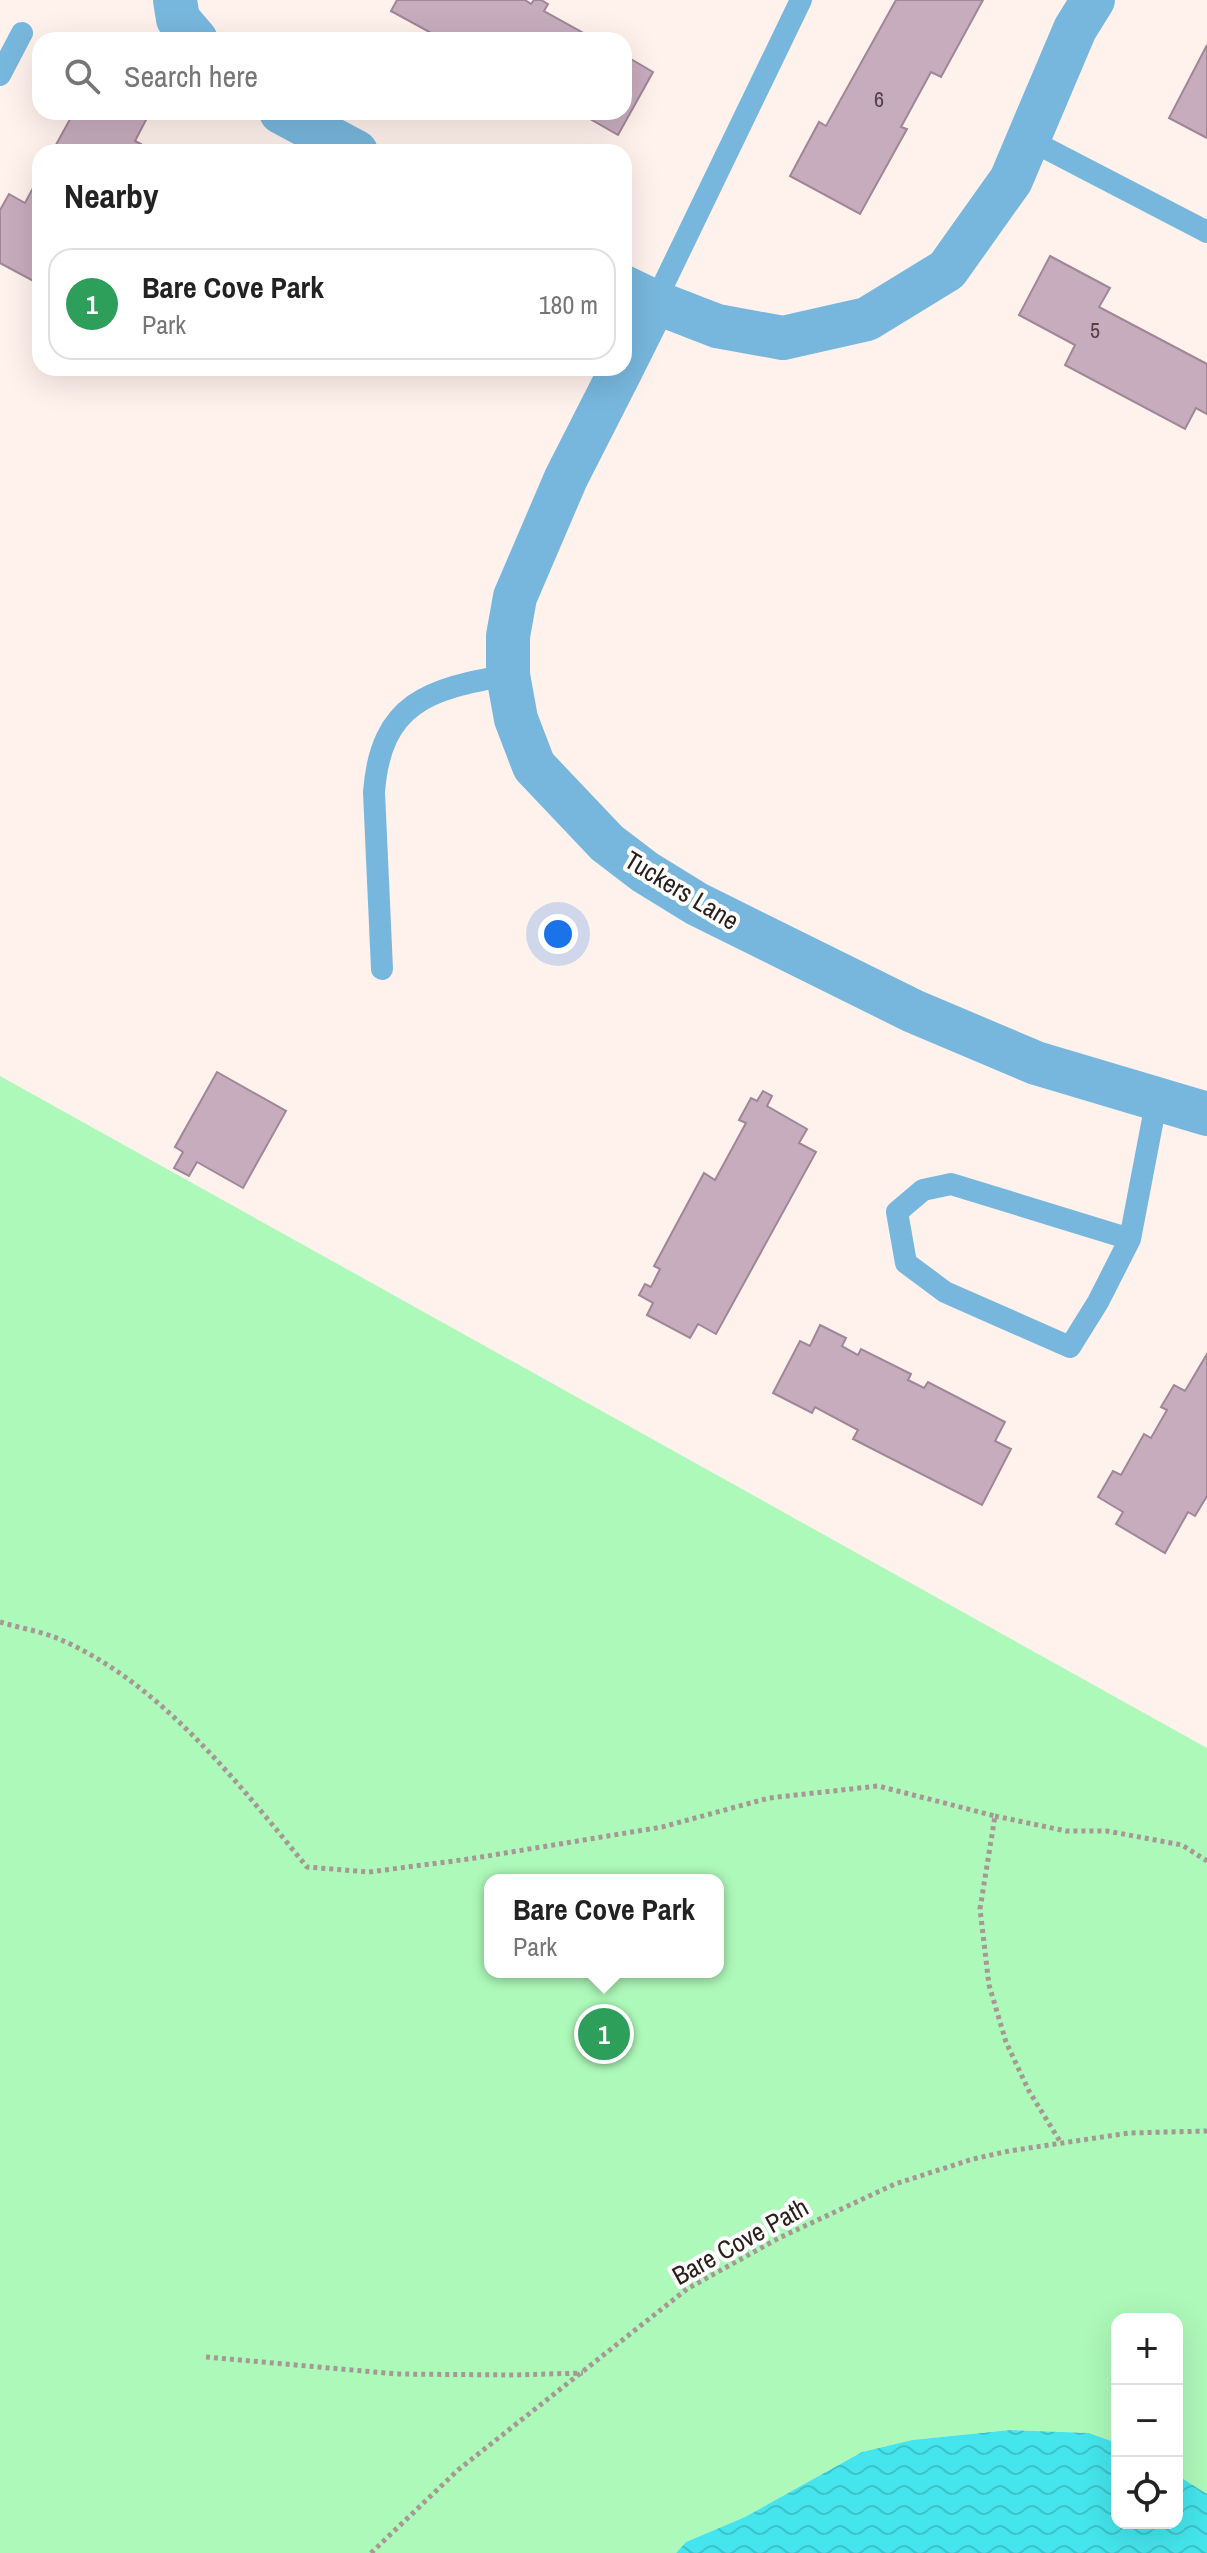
<!DOCTYPE html>
<meta charset="utf-8">
<style>
body{margin:0;font-family:"Archivo Narrow",sans-serif;background:#f2f2f2;color:#222}
.controls{position:absolute;right:24px;bottom:24px;display:grid;overflow:hidden;border-radius:16px;box-shadow:0 8px 32px #0002}
.controls button{width:72px;height:72px;display:grid;place-items:center;padding:0;border:0;border-bottom:2px solid #e0e0e0;background:#fff;color:#222;font:40px sans-serif}
.you{position:absolute;left:558px;top:934px;width:28px;height:28px;margin:-20px;border:6px solid #fff;border-radius:50%;background:#1a73e8;box-shadow:0 0 0 12px #1a73e833}
.badge{display:grid;place-items:center;width:52px;height:52px;border-radius:50%;background:#7c3aed;color:#fff;font-size:26px;font-weight:700}
.pin{position:absolute;translate:-50% -50%;border:4px solid #fff;box-shadow:0 2px 8px #0006}
.popup{position:absolute;left:484px;top:1874px;width:240px;height:104px;box-sizing:border-box;display:grid;place-content:center;border-radius:16px;background:#fff;filter:drop-shadow(0 2px 6px #0005);font-size:26px;white-space:nowrap;color:#767676}
.popup b{font-size:30px;color:#222}
.popup::after{content:'';position:absolute;left:50%;top:100%;margin-left:-16px;border:16px solid transparent;border-top-color:#fff}
.list{margin:0;padding:0;list-style:none}
h2{display:flex;justify-content:space-between;align-items:center;height:104px;margin:0;padding:0 32px;font-size:34px}
h2 small{font-size:26px;font-weight:400;color:#767676}
.list li{display:grid;grid-template-columns:52px 1fr auto;gap:24px;align-items:center;box-sizing:border-box;height:112px;margin:0 16px 16px;padding:0 16px;border:2px solid #e0e0e0;border-radius:24px}
.list b{display:block;font-size:30px;white-space:nowrap}
.list p{margin:0;font-size:26px;white-space:nowrap;color:#767676}
.list em{font-size:26px;font-style:normal;color:#767676}
.icon{flex:none;width:44px;height:44px;fill:none;stroke:currentColor;stroke-width:2;stroke-linecap:round;stroke-linejoin:round}
.map{position:relative;flex:none;width:1207px;height:2553px;overflow:hidden}
.search{position:absolute;background:#fff;box-shadow:0 8px 32px #0002;left:32px;top:32px;width:600px;height:88px;display:flex;align-items:center;gap:20px;box-sizing:border-box;padding:0 28px;border-radius:24px;color:#767676;font-size:30px}
.panel{position:absolute;background:#fff;box-shadow:0 8px 32px #0002;left:32px;top:144px;width:600px;height:232px;border-radius:24px}
.map>svg:first-child{display:block}
.park{fill:#adf9b9;fill-rule:evenodd}
.water{fill:url(#water-waves)}
.building{fill:#c7acbe;stroke:#a08697;stroke-width:2}
.lines{fill:none;stroke-linecap:round;stroke-linejoin:round}
.path{stroke:#a69995;stroke-width:5;stroke-dasharray:4 4;stroke-linecap:butt}
.lane{stroke:#78b7dd;stroke-width:22}
.street{stroke:#78b7dd;stroke-width:44}
.labels{text-anchor:middle;dominant-baseline:central;stroke-width:8;stroke-linejoin:round;paint-order:stroke}
.number-label{font-size:22px;fill:#524244}
.street-label{font-size:26px;fill:#2b1f1b;stroke:#fff}
</style>
<div class="map">
<svg width="1207" height="2553" viewBox="0 0 1207 2553">
<defs>
<pattern id="water-waves" width="16" height="10" patternUnits="userSpaceOnUse" patternTransform="scale(2)"><rect width="16" height="10" fill="#44e5ec"/><path d="M0 5q4-4 8 0t8 0" fill="none" stroke="#3cc4ca"/></pattern>
</defs>
<rect width="100%" height="100%" fill="#fff1ec"/>
<path class="park" d="M0,1076L1207,1748V2494L1177,2475V2319H1117V2443L1089,2433L1010,2430L912,2440L862,2452L745,2517L686,2542L676,2553H0ZM490,1880H718V1972H490Z"/>
<path class="water" d="M1010,2430L1089,2433L1117,2443V2523H1177V2475L1207,2494V2553H676L686,2542L745,2517L862,2452L912,2440Z"/>
<g class="building">
<path d="M397,0H525L531,4L534,0H541L548,4L544,11L596,40H444L391,11Z"/>
<path d="M896,0H983L941,77L931,72L901,127L907,129L860,214L790,176L819,122L826,126Z"/>
<path d="M1207,45V138L1169,118Z"/>
<path d="M624,55L653,72L618,135L578,112H624Z"/>
<path d="M74,112H136L147,118L135,141L141,144L137,152H52Z"/>
<path d="M40,175V277L37,283L0,263V210L9,194L25,203Z"/>
<path d="M1050,256L1110,288L1099,307L1207,364V414L1196,408L1185,429L1065,365L1075,345L1019,315Z"/>
<path d="M217,1072L286,1111L243,1188L197,1162L189,1176L174,1168L183,1152L175,1147Z"/>
<path d="M763,1091L772,1096L767,1106L807,1129L799,1143L816,1152L716,1334L698,1324L690,1338L647,1315L653,1303L639,1295L645,1284L651,1287L660,1269L654,1266L704,1173L715,1180L746,1123L739,1120L751,1098L757,1101Z"/>
<path d="M820,1325L846,1338L842,1346L858,1355L861,1349L911,1374L908,1380L924,1388L928,1382L1005,1422L995,1441L1011,1449L982,1505L853,1439L858,1430L815,1407L812,1413L773,1393L800,1341L810,1346Z"/>
<path d="M1207,1354V1496L1195,1516L1188,1512L1165,1553L1116,1524L1123,1512L1098,1497L1113,1471L1121,1475L1144,1434L1151,1438L1167,1410L1161,1407L1174,1385L1185,1391Z"/>
</g>
<g class="lines">
<g class="path">
<path d="M0,1622C19,1628 41,1631 59,1639C160,1682 239,1784 307,1867L369,1872L469,1859L662,1827L769,1798L878,1786L995,1816L980,1909L989,1985L1006,2042L1029,2091L1061,2143"/>
<path d="M995,1816L1066,1831H1107L1182,1845L1207,1861"/>
<path d="M206,2357L397,2374L513,2375L583,2373"/>
<path d="M371,2553L458,2470L687,2289L779,2238L895,2184L973,2159L1009,2151L1129,2133L1207,2131"/>
</g>
<g class="lane">
<path d="M0,75L22,33"/>
<path d="M1028,139L1207,232"/>
<path d="M655,302L801,0"/>
<path d="M382,969L374,792C381,702 429,689 508,675"/>
<path d="M1130,1239L951,1184L923,1190L897,1212L906,1263L945,1292L1070,1347L1098,1302L1130,1239L1157,1098"/>
</g>
<g class="street">
<path d="M175,0L178,19L196,40"/>
<path d="M281,112L356,152"/>
<path d="M624,287L655,302L717,326L783,338L867,319L947,270L1011,180L1075,29L1093,0"/>
<path d="M624,364L655,302"/>
<path d="M622,368L566,478L515,597L508,636V675L516,719L534,766L607,843L645,872L697,904L913,1011L1036,1063L1207,1114"/>
</g>
</g>
<g class="labels">
<g class="number-label">
<text x="879" y="99">6</text>
<text x="1095" y="330">5</text>
</g>
<g class="street-label">
<text transform="translate(682 890) rotate(31)">Tuckers Lane</text>
<text transform="translate(740 2241) rotate(-29)">Bare Cove Path</text>
</g>
</g>
</svg>
<div class="controls">
<button>+</button>
<button>−</button>
<button><svg class="icon" aria-label="locate" viewBox="0 0 24 24"><circle cx="12" cy="12" r="6"/><path d="M12 2v4M12 18v4M2 12h4M18 12h4"/></svg></button>
</div>
<div class="you"></div>
<div class="pin badge" style="left:604px;top:2034px;background:#2e9e5b">1</div>
<div class="popup"><b>Bare Cove Park</b>Park</div>
<div class="search"><svg class="icon" aria-label="search" viewBox="0 0 24 24"><circle cx="10" cy="10" r="6"/><path d="M15 15l6 6"/></svg>Search here</div>
<section class="panel">
<h2>Nearby<small></small></h2>
<ul class="list">
<li><span class="badge" style="background:#2e9e5b">1</span><div><b>Bare Cove Park</b><p>Park</p></div><em>180 m</em></li>
</ul>
</section>
</div>
